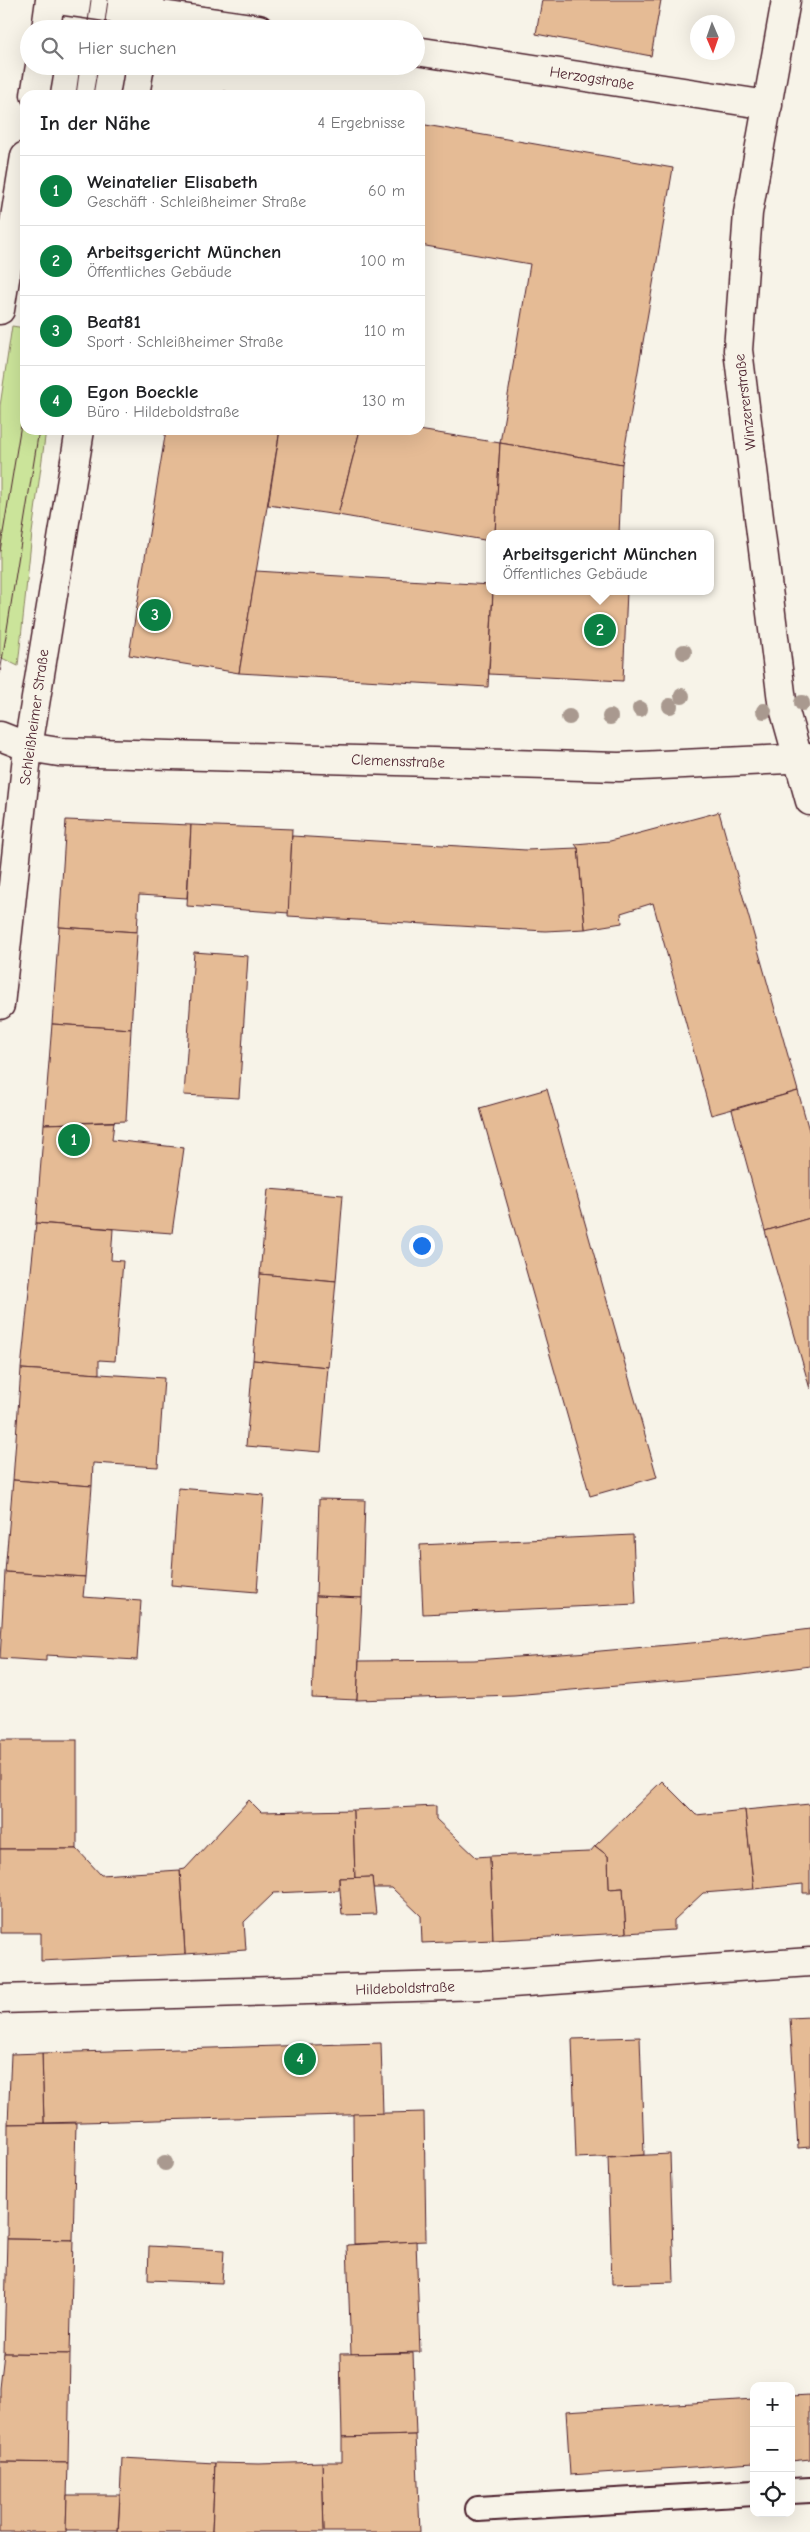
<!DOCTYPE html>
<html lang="de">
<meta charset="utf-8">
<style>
body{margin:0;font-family:"Comic Neue",sans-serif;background:#f2f2f2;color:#202124}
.controls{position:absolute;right:15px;bottom:15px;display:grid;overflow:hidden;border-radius:10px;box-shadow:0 5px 20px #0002}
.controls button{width:45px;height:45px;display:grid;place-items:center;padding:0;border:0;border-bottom:1px solid #e0e0e0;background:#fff;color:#202124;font:25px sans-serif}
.compass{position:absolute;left:690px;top:15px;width:45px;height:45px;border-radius:50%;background:#fff;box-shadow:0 5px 20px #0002;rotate:178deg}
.you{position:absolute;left:421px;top:1245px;width:18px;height:18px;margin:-12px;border:4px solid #fff;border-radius:50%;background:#1a73e8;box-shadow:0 0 0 8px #1a73e833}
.badge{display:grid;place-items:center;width:32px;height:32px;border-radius:50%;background:#0b8043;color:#fff;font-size:16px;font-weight:700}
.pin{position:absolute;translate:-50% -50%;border:2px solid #fff;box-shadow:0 1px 5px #0006}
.popup{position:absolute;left:486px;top:530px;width:228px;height:65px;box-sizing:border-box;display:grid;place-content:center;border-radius:10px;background:#fff;filter:drop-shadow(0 1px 4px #0005);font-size:16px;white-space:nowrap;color:#757577}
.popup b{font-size:19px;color:#202124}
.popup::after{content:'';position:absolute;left:50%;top:100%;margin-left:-10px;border:10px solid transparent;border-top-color:#fff}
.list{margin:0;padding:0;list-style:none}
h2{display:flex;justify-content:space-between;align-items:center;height:65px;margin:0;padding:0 20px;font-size:21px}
h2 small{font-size:16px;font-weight:400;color:#757577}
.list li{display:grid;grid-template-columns:32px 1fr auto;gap:15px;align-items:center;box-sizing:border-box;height:70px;padding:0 20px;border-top:1px solid #e0e0e0}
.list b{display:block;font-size:19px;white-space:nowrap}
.list p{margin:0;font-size:16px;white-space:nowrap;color:#757577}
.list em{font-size:16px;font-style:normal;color:#757577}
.icon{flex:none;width:28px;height:28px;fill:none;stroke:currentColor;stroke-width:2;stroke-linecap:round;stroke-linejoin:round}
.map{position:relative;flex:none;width:810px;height:2532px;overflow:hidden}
.search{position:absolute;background:#fff;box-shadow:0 5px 20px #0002;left:20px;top:20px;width:405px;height:55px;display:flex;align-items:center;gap:12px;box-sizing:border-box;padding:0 18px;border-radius:28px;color:#757577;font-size:19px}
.panel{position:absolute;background:#fff;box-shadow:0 5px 20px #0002;left:20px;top:90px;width:405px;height:345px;border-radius:15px}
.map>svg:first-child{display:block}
.green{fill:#cbe49a;stroke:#8a8262}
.building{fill:#e5bb95;stroke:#4a1f2b}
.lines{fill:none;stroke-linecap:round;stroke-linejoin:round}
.service-casing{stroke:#4a1f2b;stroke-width:28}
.minor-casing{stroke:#4a1f2b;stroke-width:31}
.secondary-casing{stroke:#4a1f2b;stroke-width:31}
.service{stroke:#f7f3e8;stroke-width:24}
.minor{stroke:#f7f3e8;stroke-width:28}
.secondary{stroke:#f7f3e8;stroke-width:28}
.tram{stroke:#4a1f2b;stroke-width:1}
.tree{fill:#a9998f}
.labels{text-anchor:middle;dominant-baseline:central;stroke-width:4.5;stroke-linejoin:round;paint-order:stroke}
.street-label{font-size:15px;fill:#4a1f2b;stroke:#f7f3e8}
</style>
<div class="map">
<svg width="810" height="2532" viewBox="0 0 810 2532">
<rect width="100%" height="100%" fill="#f7f3e8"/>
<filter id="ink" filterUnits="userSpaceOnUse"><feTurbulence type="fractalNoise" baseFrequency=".02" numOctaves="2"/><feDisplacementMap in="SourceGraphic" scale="10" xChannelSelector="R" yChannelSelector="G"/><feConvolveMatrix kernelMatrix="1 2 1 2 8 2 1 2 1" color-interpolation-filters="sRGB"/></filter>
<g filter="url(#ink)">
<path class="green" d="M12,326L25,328V430H46L32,533L18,666L0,657V406Z"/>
<g class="building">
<path d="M542,0H661L651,56L536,34Z"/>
<path d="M224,91L249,95H223Z"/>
<path d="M420,124L673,168L622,464L500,443L530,264L420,245Z"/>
<path d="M166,430H280L239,673L129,655Z"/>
<path d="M280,430H360L338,515L268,505Z"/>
<path d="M360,430H419L500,443L495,534H490V541L338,515Z"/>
<path d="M500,443L622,464L619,534H495Z"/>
<path d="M256,571L490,585V591H493L488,687L239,673Z"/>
<path d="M493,591H627L623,681L489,674Z"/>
<path d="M719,812L798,1091L711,1115L653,903L621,913L622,923L585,929L578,848L575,844L610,841Z"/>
<path d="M66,820L191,825L187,898L139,895L137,932L59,927Z"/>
<path d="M191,825L292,829L289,913L187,906Z"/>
<path d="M292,836L526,850L578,848L585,929L545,931L288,916Z"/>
<path d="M59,927L137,932L131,1029L52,1024Z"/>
<path d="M194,952L248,956L239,1098L184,1095Z"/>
<path d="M52,1024L131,1029L126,1121L44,1124Z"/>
<path d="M547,1089L657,1477L590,1496L480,1108Z"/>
<path d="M798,1091L810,1134V1218L765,1231L732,1110Z"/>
<path d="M114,1122L112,1140L184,1148L172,1233L36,1223L44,1124Z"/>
<path d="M268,1189L343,1195L336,1281L260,1274Z"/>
<path d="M810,1218V1389L765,1231Z"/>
<path d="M36,1223L113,1229L111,1260L123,1261L115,1361L99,1360V1374L21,1369Z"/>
<path d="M260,1274L336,1281L328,1367L253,1360Z"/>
<path d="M253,1360L328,1367L321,1452L246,1446Z"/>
<path d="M21,1369L164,1378L158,1467L93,1463L92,1486L13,1480Z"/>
<path d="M13,1480L92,1486L85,1577L5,1572Z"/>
<path d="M178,1488L264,1495L257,1592L171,1585Z"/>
<path d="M319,1499L365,1500L362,1598L316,1596Z"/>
<path d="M633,1535L636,1604L423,1614L420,1545Z"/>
<path d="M5,1572L85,1577L83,1597L141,1601L137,1660L46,1655V1661L0,1658Z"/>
<path d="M316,1596L362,1598L357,1700L312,1698Z"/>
<path d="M810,1629V1666L743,1675L514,1695L357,1700L359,1661L474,1660L589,1652L725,1640Z"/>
<rect x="0" y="1740" width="77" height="109"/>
<path d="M662,1781L696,1815L745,1810L754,1889L703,1893L674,1920V1930L626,1933L623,1888L609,1889L608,1856L595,1846Z"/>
<path d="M249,1800L261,1812L353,1810L355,1878H339V1890L274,1893L244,1922L246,1950L185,1954L180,1870L185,1869Z"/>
<path d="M810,1804V1893H803V1884L754,1889L745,1810Z"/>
<path d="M436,1806V1819L476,1857L490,1856L493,1940L422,1943L421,1916L392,1888H373L372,1877L355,1878L353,1810Z"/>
<path d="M595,1846L608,1856L609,1889L623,1888L626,1933L493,1940L490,1856L590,1852Z"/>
<path d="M0,1849H77L101,1875L180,1870L185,1954L41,1961V1933H0Z"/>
<path d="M372,1877L376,1914L342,1915L339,1878Z"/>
<path d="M810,2017V2147L798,2148L790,2018Z"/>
<path d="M640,2037L644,2155L576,2158L572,2039Z"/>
<path d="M381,2043L383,2114L44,2123L42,2053Z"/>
<path d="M42,2053L44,2123L8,2124L11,2054Z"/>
<path d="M424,2112L426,2241L354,2244L353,2114Z"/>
<path d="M76,2123L73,2240L7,2239L8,2124Z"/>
<path d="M670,2154L674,2282L612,2284L608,2157Z"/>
<path d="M7,2239L73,2240L70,2354L4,2353Z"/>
<path d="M416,2241L420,2352L351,2354L347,2245Z"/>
<path d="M149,2246L224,2250L222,2283L148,2280Z"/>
<path d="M4,2353L70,2354L68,2463L0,2462V2388Z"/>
<path d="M413,2353L416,2435L342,2437L340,2354Z"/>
<path d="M810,2395V2459L791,2461V2396Z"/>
<path d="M754,2399V2463L570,2475L566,2411Z"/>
<path d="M416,2435L420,2532H324L322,2462H342V2437Z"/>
<path d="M122,2458L215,2463L212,2532H118Z"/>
<path d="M0,2462L68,2463L66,2532H0Z"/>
<path d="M322,2462L324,2532H212L215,2463L259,2464Z"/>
<path d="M67,2495H120L118,2530H66Z"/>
</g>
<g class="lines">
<defs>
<g id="service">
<path d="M791,2491L810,2490"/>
<path d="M478,2509L754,2493"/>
</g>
<g id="minor">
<path d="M57,0L259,29"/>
<path d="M786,0L748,213L738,350L782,701L810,801"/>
<path d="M416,51L768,105"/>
<path d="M0,736L28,747L59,752L619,767L810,758"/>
<path d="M0,1999L483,1985L810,1962"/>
</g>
<g id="secondary">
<path d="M46,29L50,0"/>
<path d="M145,29L150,0"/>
<path d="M35,95L40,66"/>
<path d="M135,95L140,66"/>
<path d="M0,310L25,156"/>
<path d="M0,1005L28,747L80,430"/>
</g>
</defs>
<use href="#service" class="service-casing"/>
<use href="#minor" class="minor-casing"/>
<use href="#secondary" class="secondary-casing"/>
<use href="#service" class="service"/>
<use href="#minor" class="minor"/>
<use href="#secondary" class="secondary"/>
<g class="tram">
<path d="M87,29L91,0"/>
<path d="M104,29L108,0"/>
<path d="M76,95L80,66"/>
<path d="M93,95L98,66"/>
<path d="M0,551L25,400"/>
<path d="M0,673L39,430"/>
</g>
</g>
<g class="tree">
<circle cx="684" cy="652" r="8"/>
<circle cx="682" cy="696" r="8"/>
<circle cx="802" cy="703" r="8"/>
<circle cx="670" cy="706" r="8"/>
<circle cx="640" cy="709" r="8"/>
<circle cx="764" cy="711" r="8"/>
<circle cx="569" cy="717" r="8"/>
<circle cx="610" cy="717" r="8"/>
<circle cx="165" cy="2163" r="8"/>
</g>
</g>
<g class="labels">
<g class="street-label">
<text transform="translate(592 78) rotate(9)">Herzogstraße</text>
<text transform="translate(745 402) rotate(-97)">Winzererstraße</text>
<text transform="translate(34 717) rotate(-82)">Schleißheimer Straße</text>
<text transform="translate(398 761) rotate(2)">Clemensstraße</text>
<text transform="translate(405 1988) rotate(-2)">Hildeboldstraße</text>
</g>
</g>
</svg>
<div class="controls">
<button>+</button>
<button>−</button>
<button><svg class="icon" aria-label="locate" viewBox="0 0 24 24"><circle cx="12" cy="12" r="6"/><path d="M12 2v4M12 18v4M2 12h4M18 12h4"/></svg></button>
</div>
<svg class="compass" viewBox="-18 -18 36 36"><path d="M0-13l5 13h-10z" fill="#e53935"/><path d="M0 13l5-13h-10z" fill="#757577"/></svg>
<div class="you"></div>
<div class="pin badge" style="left:74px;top:1140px">1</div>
<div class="pin badge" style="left:600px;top:630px">2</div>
<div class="popup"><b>Arbeitsgericht München</b>Öffentliches Gebäude</div>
<div class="pin badge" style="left:155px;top:615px">3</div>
<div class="pin badge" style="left:300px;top:2059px">4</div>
<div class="search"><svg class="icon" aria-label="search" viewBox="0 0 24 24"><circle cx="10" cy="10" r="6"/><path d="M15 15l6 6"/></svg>Hier suchen</div>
<section class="panel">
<h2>In der Nähe<small>4 Ergebnisse</small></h2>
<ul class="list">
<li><span class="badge">1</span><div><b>Weinatelier Elisabeth</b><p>Geschäft · Schleißheimer Straße</p></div><em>60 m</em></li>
<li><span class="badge">2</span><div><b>Arbeitsgericht München</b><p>Öffentliches Gebäude</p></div><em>100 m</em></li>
<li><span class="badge">3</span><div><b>Beat81</b><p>Sport · Schleißheimer Straße</p></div><em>110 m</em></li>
<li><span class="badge">4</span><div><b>Egon Boeckle</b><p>Büro · Hildeboldstraße</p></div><em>130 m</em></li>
</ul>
</section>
</div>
